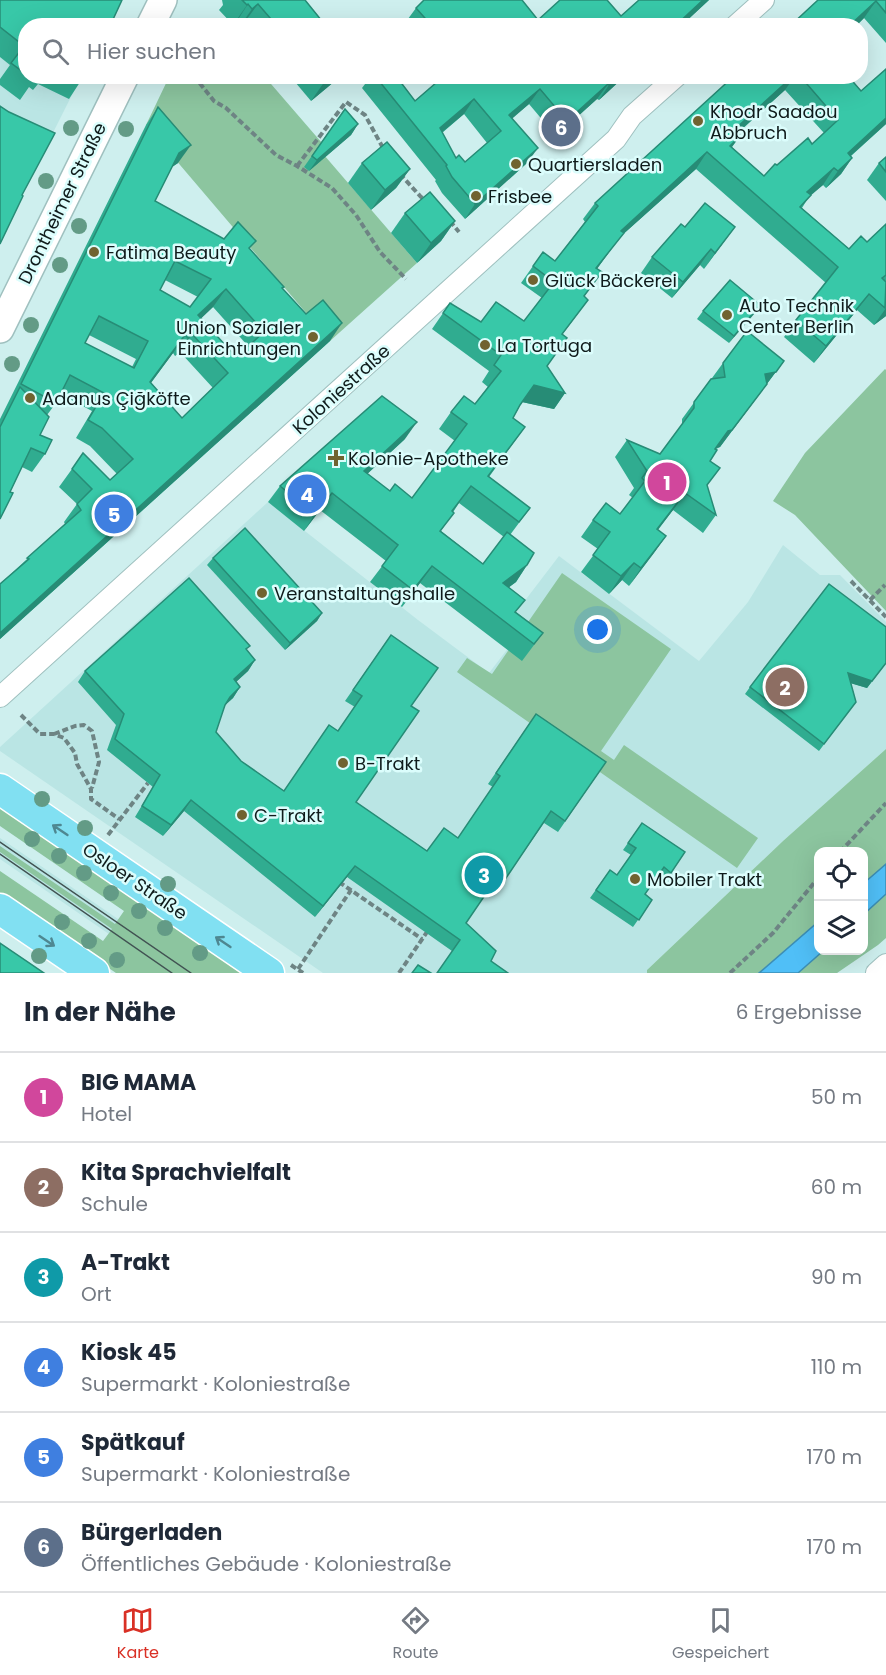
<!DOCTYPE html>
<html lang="de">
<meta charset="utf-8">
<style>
body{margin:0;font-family:Poppins,sans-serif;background:#f6f6f7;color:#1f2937}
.controls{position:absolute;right:18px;bottom:18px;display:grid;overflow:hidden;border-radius:12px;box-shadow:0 6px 24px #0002}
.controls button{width:54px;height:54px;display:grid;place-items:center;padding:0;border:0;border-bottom:2px solid #e0e1e3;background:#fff;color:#1f2937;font:30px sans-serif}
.you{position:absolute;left:598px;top:630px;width:21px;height:21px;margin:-15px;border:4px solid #fff;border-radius:50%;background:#1a73e8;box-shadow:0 0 0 9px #1a73e833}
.badge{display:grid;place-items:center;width:39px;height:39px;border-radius:50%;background:#d93025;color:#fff;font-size:20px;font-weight:700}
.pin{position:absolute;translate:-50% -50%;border:3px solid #fff;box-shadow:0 2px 6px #0006}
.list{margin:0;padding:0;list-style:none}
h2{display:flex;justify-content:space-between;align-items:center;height:78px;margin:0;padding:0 24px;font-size:26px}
h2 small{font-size:20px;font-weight:400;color:#747a83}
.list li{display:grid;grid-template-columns:39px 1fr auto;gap:18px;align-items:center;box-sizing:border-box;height:90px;padding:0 24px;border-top:2px solid #e0e1e3}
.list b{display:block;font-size:22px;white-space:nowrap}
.list p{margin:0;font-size:20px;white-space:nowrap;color:#747a83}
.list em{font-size:20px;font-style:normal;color:#747a83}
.icon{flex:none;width:33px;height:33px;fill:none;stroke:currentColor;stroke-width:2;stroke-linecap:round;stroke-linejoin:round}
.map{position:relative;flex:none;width:886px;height:973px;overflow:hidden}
.search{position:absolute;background:#fff;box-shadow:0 6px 24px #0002;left:18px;right:18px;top:18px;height:66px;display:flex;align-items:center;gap:15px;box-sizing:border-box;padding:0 21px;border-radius:24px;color:#747a83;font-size:22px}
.sheet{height:618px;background:#fff}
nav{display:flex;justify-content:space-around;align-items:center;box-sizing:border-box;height:84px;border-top:2px solid #e0e1e3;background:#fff;font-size:16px;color:#747a83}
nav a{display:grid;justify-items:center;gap:3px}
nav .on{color:#d93025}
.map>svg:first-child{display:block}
.built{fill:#bae5e4}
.green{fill:#8cc59f;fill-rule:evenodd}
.water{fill:#50bff7;stroke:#3c8eb5;stroke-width:1.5}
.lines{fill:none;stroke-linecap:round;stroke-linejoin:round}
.minor-casing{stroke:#9fc0bf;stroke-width:22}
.secondary-casing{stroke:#9fc0bf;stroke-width:30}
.primary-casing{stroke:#fff;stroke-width:33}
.path{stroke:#6e8484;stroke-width:4;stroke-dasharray:6 3;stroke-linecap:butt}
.minor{stroke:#fff;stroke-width:20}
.secondary{stroke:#fff;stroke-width:27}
.primary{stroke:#81e0f2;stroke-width:30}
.tram{stroke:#415252;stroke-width:1.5}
.tree{fill:#639b86}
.wall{fill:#30ac90;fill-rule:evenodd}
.shaded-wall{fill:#278c76}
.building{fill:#38c8a8;stroke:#278c76;stroke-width:1.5;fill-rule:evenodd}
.oneway{stroke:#4e8791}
.poi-dot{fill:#706330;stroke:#dbfdfc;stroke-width:2}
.labels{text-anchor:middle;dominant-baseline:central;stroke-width:5;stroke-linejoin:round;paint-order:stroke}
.poi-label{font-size:18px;fill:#0f1b1b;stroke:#dbfdfc;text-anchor:start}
.street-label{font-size:18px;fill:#0f1b1b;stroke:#dbfdfc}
</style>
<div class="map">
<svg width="886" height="973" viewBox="0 0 886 973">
<rect width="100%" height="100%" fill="#ceefee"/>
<g class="built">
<path d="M0,0L26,26V76L81,77L0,238Z"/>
<path d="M268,502L418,620L489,673L516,638L504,628L559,556L699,661L748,602L783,545L820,575H840L886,622V749L783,841L648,969L647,973H323L0,751V747Z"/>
<path d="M0,838L118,919L198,973L109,934L0,859Z"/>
</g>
<g class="green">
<path d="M169,77H265L322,143L318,148L417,263L330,341L146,125Z"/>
<path d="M885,369L886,370V611L795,515L773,501L805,453Z"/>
<path d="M562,573L671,649L601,751L614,760L624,745L758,838L737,868L457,672L467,658L492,674Z"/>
<path d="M886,749V938L878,945L837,973H647V970L783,841ZM818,852H864V951H818Z"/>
<path d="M0,806L247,973H116L0,894V871L103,941L112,929L0,852V846L115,924L124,911L0,826Z"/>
</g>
<g class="water">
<path d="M886,864V894L864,914V883Z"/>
<path d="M818,922V951H823L798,973H759Z"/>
</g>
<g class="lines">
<defs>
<g id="minor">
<path d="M735,26L764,0"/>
<path d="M0,697L616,139L632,116L677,76"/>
<path d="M876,973L886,964"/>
</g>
<g id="secondary">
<path d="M150,26L163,0"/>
<path d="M0,329L125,76"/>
</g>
<g id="primary">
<path d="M0,789L269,973"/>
<path d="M0,909L94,973"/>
</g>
</defs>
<use href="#minor" class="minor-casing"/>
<use href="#secondary" class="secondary-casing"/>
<use href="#primary" class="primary-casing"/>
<g class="path">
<path d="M194,76L214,101L226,108L276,155L297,166L332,188L356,215L380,252L406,279"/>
<path d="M297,166L346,102L365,115L383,148"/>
<path d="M400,174L421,197L427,200"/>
<path d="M450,221L459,232"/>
<path d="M851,581L886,617"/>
<path d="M870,600L885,585"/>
<path d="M21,715L40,734H54L64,738L75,753L77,764L91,789V799L119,819"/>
<path d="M54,734L75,726L84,725L92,731L99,762L92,788"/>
<path d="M108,835L148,783"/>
<path d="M840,852L886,803"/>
<path d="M339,882L422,939"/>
<path d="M291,965L303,973"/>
<path d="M298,969L351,890"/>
<path d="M399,973L429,929"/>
<path d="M730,973L773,933L818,878"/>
</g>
<use href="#minor" class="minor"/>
<use href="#secondary" class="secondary"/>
<use href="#primary" class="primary"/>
<g class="tram">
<path d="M0,842L191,973"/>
<path d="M0,854L172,973"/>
</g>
</g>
<g class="tree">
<circle cx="71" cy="128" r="8"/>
<circle cx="126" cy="129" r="8"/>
<circle cx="46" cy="181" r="8"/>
<circle cx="79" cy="226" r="8"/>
<circle cx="60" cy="265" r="8"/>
<circle cx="31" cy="325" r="8"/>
<circle cx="12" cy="364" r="8"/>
<circle cx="42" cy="799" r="8"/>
<circle cx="85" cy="828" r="8"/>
<circle cx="32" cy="839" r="8"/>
<circle cx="59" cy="856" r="8"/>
<circle cx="84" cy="873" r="8"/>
<circle cx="168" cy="884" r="8"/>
<circle cx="111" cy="893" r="8"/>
<circle cx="139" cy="911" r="8"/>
<circle cx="62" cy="922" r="8"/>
<circle cx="165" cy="928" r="8"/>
<circle cx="89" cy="941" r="8"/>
<circle cx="200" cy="953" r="8"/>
<circle cx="39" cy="956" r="8"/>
<circle cx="117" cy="960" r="8"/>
</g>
<g class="wall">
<path d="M0,0L26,26V76H84L69,99L38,84L33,90L29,87L20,100L0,85V79L10,65L0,57Z"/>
<path d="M222,0H305L326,26H246L244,23L242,26H236L235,24L233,25L219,10L223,5Z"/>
<path d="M639,0H709L681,26H408L405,23L416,8L538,20L621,16Z"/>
<path d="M818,0H886V43L864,18L856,26H790Z"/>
<path d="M886,69V124L851,156L852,158L841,174L826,188L823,185L810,195L802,208L849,249L867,242L886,224V316L874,325L857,310L814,363L784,337L796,320L826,283L696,169L620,237L597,269L584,297L588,300L562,335L547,366L565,393L554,409L522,402L513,418L525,427L489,477L530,508L510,535L527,565L516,582L509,587L516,612L543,633L522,661L420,583L402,607L370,582L386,561L320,510L304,531L268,502L280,486L405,439L367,474L390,491L412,498L455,441L439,429L451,412L475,404L488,387L482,382L489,371L432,329L450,303L481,322L524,321L542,298L521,283L533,266L555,261L585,222L583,219L595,203L734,76H848L861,91ZM785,90L824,133L812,144L777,165L764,176L732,147L740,136L738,133ZM459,503L504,537L483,564L441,531Z"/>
<path d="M290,76H338L335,81L311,101Z"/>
<path d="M371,76H396L415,101L436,83L430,76H625L599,100L597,99L556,136L529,104L512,118L527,163L465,219L442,193L435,181L436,180L362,88ZM464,114L487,143L465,162L456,158L442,133Z"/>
<path d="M158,107L178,163L172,167L155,201L224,239L250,249L283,289L330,341L0,639V584L65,524L64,522L77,504L59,487L72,469L110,480L117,474L90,446L76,438L92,411L60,394L56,403L47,415L40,435L45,454L32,472L22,467L10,492L0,519V419L146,125ZM165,280L198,297L190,307L160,290ZM213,307L248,346L236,357L201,318ZM89,335L136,359L132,367L85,343ZM180,352L213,388L182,418L151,383L173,353L175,356Z"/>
<path d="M345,109L358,124L351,135L309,171L304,167Z"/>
<path d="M886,157V201L867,180L879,163Z"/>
<path d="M362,163L410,169L396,188L371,210L348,183Z"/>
<path d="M405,213L455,221L441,241L417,263L391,233Z"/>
<path d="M685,227L723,243L704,269L700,265L672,298L641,273L652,257Z"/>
<path d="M760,305L729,343L697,319L703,311Z"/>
<path d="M784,361L720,447L716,449L710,461L707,486L716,515L703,533L673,510L658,530L666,536L629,586L622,580L609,594L581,572L598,549L581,537L593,520L620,514L633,498L629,495L634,488L615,457L627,440L660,454L682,425V419L723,363Z"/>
<path d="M213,558L322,613L317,621L285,650L207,565Z"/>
<path d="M391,635L411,706L356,802L427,851L458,838L493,787L488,784L536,714L606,762L558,832L544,823L496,892L490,888L466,923L496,951H452L347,877L315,917L184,811L163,836L135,817L153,787L107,750L116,725L78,682L85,671L246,650L255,660L248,671L236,682L240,687L233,698L225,705L216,732L241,761L284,791L338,731L355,707L345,701Z"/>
<path d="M886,663L867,688L851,683L856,702L819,751L745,694L750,687Z"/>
<path d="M642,823L685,852L666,880L658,875L645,894L652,900L633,927L590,898L610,870L617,875L631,855L623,850Z"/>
</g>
<g class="shaded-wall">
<path d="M703,0H709L681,26H675Z"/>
<path d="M876,1L864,18L856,26H849Z"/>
<path d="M248,4L235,24L233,25L247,5Z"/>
<path d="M258,4L244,23L240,26L252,9Z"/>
<path d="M331,76H338L335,81L311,101L325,81Z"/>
<path d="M619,76H625L599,100L609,85Z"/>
<path d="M793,76H795L785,90L723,146L735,129Z"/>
<path d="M608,84L597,99L556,136L567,121Z"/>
<path d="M540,89L529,104L499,130L509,115Z"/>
<path d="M474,99L464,114L429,143L440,128Z"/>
<path d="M886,118V124L836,169L848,153Z"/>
<path d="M358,124L351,135L309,171L317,160Z"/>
<path d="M740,136L728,152L718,162L730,146Z"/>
<path d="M191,145L178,163L166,171L179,153Z"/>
<path d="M538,148L527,163L465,219L475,204Z"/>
<path d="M707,152L696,169L620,237L585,285L621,231Z"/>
<path d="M852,158L841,174L826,188L838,171Z"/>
<path d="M834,168L823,185L795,209L807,192Z"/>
<path d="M410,169L396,188L371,210L385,190Z"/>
<path d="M455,221L441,241L417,263L431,243Z"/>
<path d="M735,227L723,243L704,269L715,253Z"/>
<path d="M711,249L700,265L672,298L683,282Z"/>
<path d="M226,289L213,307L186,333L198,315Z"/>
<path d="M869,294L857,310L814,363L826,346Z"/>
<path d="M760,305L755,313L729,343L734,336Z"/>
<path d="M886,308V316L874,325Z"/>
<path d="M342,323L330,341L0,639V633Z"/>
<path d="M192,334L180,352L175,356L188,338Z"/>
<path d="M185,335L173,353L138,400L150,382Z"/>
<path d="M784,361L720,447L716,448L703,466L765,374Z"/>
<path d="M534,385L565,393L554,409L522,402Z"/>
<path d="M417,422L405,439L352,488L364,471Z"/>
<path d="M332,493L320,510L304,531L315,514Z"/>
<path d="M685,493L673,510L645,546L657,529Z"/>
<path d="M666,536L654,553L629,586L641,568Z"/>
<path d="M634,563L622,580L609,594L621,576Z"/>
<path d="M527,565L516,582L492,600L503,583Z"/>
<path d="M432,566L420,583L402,607L413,590Z"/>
<path d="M322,613L317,621L285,650L290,643Z"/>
<path d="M255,660L248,671L226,691L234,679Z"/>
<path d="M886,663L867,688L843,681L848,673Z"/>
<path d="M240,687L233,698L222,708L230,697Z"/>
<path d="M191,800L184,811L163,836L171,825Z"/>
<path d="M355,866L347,877L315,917L323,906Z"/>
</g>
<g class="building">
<path d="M0,0H122L110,26H26V74L11,63L24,46L0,27Z"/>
<path d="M242,0H305L326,26H277L258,4L252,9L248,4L247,5Z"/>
<path d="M424,0H522L538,20L560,0H607L621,16L639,0H703L675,26H432L416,8Z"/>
<path d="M818,0H886V13L876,1L849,26H790Z"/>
<path d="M886,69V118L848,153L852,158L838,171L834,168L807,192L811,195L800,207L849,249L861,236L867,242L886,224V275L882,278L886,282L885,308L869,294L826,346L796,320L838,267L707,152L621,231L624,233L596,268L602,272L584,296L588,300L562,334L567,338L547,366L565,393L534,385L520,405L513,418L525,427L488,476L530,508L519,522L471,486L452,511L454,513L440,531L483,564L507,532L534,553L527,565L503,583L525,600L515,612L543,633L534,644L432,566L413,590L382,566L398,545L332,493L315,514L280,486L382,396L417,422L364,471L390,491L395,484L412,498L467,424L451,412L464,396L475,404L501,371L494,365L501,355L443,313L450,303L481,322L496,302L524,321L554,282L533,266L543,252L555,261L598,206L595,203L734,76H793L735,129L740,136L730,146L764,176L775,164L777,165L808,138L812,144L838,120L800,76H848L861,91Z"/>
<path d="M29,76H36L34,80Z"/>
<path d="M321,76H331L325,81Z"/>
<path d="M375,76H396L415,101L444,76H619L609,85L608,84L567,121L540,89L509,115L538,148L475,204L452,177L446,166L447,165ZM474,99L501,131L465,162L459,155L456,158L440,128Z"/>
<path d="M0,106L9,112L55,133L22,195L23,196L0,244Z"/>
<path d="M158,107L191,145L179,153L155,201L224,239L238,222L256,241L249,248L284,287L282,288L306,314L323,300L342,323L0,633V584L29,559L27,558L81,510L77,504L92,489L72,469L83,453L110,480L133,459L102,428L88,420L104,393L70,375L56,403L21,384ZM175,261L211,279L190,307L160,290ZM226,289L264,332L236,357L198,315ZM99,316L148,341L134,368L85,343ZM192,334L228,373L182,418L150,382L185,335L188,338Z"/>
<path d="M345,109L358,124L317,160L312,156Z"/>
<path d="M387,142L410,169L385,190L362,163Z"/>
<path d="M886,157V172L879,163Z"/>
<path d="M430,192L455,221L431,243L405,213Z"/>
<path d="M705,203L735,227L715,253L711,249L683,282L652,257L681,224L685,227Z"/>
<path d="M730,280L760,305L734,336L703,311Z"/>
<path d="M747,331L784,361L776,372L765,374L767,384L732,430L728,431L715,449L717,450L710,461L720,468L707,485L716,515L685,493L657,529L666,536L641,568L634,563L621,576L593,555L610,532L593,520L606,503L620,514L645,481L642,478L647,471L627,440L660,454L694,408V402L711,379L725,377L723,363Z"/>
<path d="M20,387L49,417L40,435L52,440L45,454L31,448L10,492L13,493L0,519V427Z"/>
<path d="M245,528L322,613L290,643L213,558Z"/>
<path d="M189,578L250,646L246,649L255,660L234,679L240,687L230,697L225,705L216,732L241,761L284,791L329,725L338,731L362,696L353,690L391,635L438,668L411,706L419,711L356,802L427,851L444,828L458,838L500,776L496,773L536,714L606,762L565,821L551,811L504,881L498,876L466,923L496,951L491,961L508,973H437L460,940L355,866L323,906L191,800L171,825L142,806L160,775L115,739L124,714L85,671Z"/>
<path d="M829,584L886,627V663L872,681L848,673L856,702L824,744L750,687Z"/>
<path d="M642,823L685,852L671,873L664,867L645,894L652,900L639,920L596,890L610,870L617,875L636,848L628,843Z"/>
<path d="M0,943L44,973H0Z"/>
<path d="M418,965L431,973H412Z"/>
</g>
<defs><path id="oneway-shaft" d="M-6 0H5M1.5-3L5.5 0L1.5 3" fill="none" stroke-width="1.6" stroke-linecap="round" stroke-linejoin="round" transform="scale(1.5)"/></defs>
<g class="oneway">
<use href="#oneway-shaft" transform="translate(60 830) rotate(-146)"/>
<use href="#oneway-shaft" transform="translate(47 941) rotate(34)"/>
<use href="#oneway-shaft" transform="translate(223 942) rotate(-146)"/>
</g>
<g class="poi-dot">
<circle cx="698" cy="121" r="6"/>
<circle cx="516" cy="164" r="6"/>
<circle cx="476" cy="196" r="6"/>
<circle cx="94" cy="252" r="6"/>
<circle cx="533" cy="280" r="6"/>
<circle cx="727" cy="315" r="6"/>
<circle cx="313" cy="337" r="6"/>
<circle cx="485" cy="345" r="6"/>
<circle cx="30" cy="398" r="6"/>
<path d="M333 449h6v6h6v6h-6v6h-6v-6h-6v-6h6z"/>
<circle cx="262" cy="593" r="6"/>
<circle cx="343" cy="763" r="6"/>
<circle cx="242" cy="815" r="6"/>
<circle cx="635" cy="879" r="6"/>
</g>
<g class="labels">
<g class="poi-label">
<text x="710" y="111">Khodr Saadou<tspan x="710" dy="21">Abbruch</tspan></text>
<text x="528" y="164">Quartiersladen</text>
<text x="488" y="196">Frisbee</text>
<text x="106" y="252">Fatima Beauty</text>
<text x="545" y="280">Glück Bäckerei</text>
<text x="739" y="305">Auto Technik<tspan x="739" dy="21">Center Berlin</tspan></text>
<text x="301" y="327" text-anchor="end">Union Sozialer<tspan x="301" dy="21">Einrichtungen</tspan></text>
<text x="497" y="345">La Tortuga</text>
<text x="42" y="398">Adanus Çiğköfte</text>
<text x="348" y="458">Kolonie-Apotheke</text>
<text x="274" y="593">Veranstaltungshalle</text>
<text x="355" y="763">B-Trakt</text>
<text x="254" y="815">C-Trakt</text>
<text x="647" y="879">Mobiler Trakt</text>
</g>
<g class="street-label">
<text transform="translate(62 203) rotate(-64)">Drontheimer Straße</text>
<text transform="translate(341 389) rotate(-42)">Koloniestraße</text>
<text transform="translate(135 881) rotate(34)">Osloer Straße</text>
</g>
</g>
</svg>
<div class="controls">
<button><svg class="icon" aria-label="locate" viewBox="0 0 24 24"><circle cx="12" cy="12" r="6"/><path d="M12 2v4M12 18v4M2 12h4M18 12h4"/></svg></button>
<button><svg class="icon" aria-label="layers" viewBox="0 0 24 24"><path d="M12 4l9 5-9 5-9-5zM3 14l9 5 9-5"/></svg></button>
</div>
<div class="you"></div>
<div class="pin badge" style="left:667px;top:482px;background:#d1479c">1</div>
<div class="pin badge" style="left:785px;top:687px;background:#8d6e63">2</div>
<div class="pin badge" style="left:484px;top:875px;background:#0f9aa8">3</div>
<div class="pin badge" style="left:307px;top:494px;background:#3f7fe0">4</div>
<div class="pin badge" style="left:114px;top:514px;background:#3f7fe0">5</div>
<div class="pin badge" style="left:561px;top:127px;background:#5c6f8a">6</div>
<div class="search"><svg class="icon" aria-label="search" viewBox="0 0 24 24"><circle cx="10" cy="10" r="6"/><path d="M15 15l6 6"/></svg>Hier suchen</div>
</div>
<section class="sheet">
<h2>In der Nähe<small>6 Ergebnisse</small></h2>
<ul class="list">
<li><span class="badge" style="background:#d1479c">1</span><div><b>BIG MAMA</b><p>Hotel</p></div><em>50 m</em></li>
<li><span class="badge" style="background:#8d6e63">2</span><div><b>Kita Sprachvielfalt</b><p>Schule</p></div><em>60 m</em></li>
<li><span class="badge" style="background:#0f9aa8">3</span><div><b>A-Trakt</b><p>Ort</p></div><em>90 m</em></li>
<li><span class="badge" style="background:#3f7fe0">4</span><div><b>Kiosk 45</b><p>Supermarkt · Koloniestraße</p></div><em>110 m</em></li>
<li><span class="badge" style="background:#3f7fe0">5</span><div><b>Spätkauf</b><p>Supermarkt · Koloniestraße</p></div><em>170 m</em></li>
<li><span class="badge" style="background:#5c6f8a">6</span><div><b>Bürgerladen</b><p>Öffentliches Gebäude · Koloniestraße</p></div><em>170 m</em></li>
</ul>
</section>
<nav>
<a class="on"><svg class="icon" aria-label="map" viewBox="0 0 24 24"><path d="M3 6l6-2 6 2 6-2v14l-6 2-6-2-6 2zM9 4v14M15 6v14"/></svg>Karte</a>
<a><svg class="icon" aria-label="directions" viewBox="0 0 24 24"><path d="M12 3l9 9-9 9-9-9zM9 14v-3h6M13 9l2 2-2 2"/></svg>Route</a>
<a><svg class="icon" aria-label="saved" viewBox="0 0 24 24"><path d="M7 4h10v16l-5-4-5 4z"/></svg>Gespeichert</a>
</nav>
